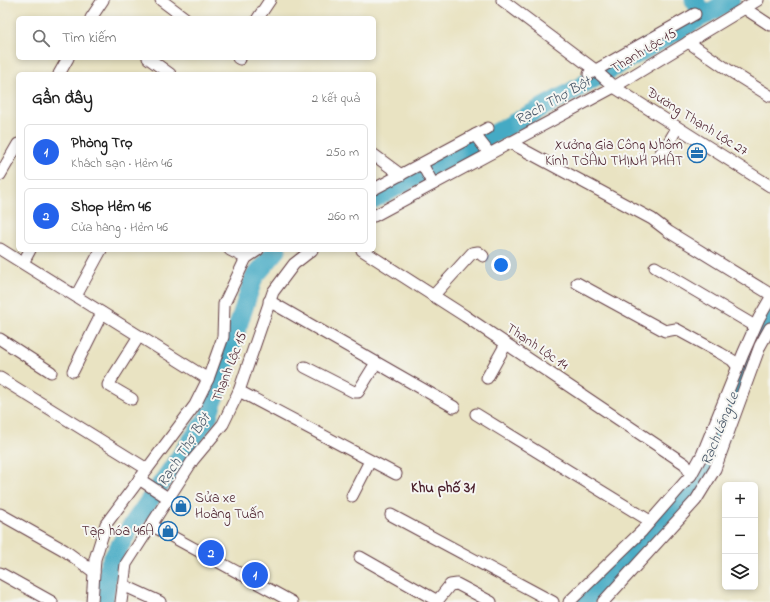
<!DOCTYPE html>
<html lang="vi">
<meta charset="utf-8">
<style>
body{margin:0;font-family:"Indie Flower",sans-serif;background:#f2f2f2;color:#222}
.controls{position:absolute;right:12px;bottom:12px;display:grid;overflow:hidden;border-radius:6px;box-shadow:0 2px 6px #0003}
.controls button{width:36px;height:36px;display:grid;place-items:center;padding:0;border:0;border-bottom:1px solid #e0e0e0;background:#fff;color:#222;font:20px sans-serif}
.you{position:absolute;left:501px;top:265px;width:14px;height:14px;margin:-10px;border:3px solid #fff;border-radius:50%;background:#1a73e8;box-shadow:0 0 0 6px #1a73e833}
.badge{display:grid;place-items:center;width:26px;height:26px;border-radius:50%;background:#2563eb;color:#fff;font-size:13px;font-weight:700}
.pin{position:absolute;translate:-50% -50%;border:2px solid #fff;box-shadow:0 1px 4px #0006}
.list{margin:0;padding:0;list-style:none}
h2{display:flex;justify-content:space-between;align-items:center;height:52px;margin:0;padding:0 16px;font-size:17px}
h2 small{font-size:13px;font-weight:400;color:#767676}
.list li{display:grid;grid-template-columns:26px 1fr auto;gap:12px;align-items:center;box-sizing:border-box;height:56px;margin:0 8px 8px;padding:0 8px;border:1px solid #e0e0e0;border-radius:6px}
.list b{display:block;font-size:15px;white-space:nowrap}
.list p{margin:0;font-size:13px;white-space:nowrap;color:#767676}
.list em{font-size:13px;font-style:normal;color:#767676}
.icon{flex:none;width:22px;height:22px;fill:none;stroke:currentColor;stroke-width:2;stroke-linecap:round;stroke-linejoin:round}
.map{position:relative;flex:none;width:770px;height:602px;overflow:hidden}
.search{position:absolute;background:#fff;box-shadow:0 2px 6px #0003;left:16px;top:16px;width:360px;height:44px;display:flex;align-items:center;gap:10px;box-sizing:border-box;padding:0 14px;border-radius:6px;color:#767676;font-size:15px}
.panel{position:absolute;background:#fff;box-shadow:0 2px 6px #0003;left:16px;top:72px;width:360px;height:180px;border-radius:6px}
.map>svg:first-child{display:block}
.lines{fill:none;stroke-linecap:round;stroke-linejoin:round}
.river{stroke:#44aac4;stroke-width:19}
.minor-casing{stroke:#623c42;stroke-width:13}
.minor{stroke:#fff;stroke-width:11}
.labels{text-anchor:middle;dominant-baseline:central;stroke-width:4;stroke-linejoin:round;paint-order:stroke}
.street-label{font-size:14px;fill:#4a1f2b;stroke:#f6f6f2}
.poi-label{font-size:14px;fill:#4a1f2b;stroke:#f6f6f2;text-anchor:end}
.water-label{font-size:15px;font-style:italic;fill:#485768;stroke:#f6f6f2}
.neighbourhood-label{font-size:15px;font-weight:bold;fill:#4a1f2b;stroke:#f6f6f2}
</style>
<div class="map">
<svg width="770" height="602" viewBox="0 0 770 602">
<rect width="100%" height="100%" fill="#f6f6f2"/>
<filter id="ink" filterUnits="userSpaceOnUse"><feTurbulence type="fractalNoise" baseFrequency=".025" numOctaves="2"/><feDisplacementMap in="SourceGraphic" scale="8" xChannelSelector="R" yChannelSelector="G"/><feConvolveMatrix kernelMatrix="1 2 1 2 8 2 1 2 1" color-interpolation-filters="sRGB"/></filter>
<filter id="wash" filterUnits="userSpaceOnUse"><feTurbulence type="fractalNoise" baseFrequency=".012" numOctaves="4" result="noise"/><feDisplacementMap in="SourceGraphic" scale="16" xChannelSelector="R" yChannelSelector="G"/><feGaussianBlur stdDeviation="0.9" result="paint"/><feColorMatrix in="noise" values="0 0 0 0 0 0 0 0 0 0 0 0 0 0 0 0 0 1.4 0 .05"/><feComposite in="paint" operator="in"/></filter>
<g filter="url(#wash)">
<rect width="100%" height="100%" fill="#e9e3c2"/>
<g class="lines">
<g class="river">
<path d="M694,0L704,16"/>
<path d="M374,199L569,93L731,0"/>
<path d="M104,602L109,565L128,531L208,417L254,277L277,250"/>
<path d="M582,602L692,490L712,456L754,341L770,311"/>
</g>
</g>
</g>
<g filter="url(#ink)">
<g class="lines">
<defs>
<g id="minor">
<path d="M161,0L185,18"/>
<path d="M502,0L595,70L614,87L770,186"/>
<path d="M744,8L770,25"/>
<path d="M91,18L103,0"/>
<path d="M258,18L270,0"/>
<path d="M688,42L730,71L770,96"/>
<path d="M148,58L170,74"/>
<path d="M238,58L240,59"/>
<path d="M59,74L68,58"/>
<path d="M589,74L695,14"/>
<path d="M475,135L489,153"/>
<path d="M509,142L652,219L669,232L770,294"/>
<path d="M660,154L666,147L677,128"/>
<path d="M374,155L401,175"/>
<path d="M422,164L433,184"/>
<path d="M0,175L18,144"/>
<path d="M374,189L488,128"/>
<path d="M374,216L614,87L758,0"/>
<path d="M0,249L208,379"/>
<path d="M230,250L246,258"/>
<path d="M362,250L465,316L685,464L691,475L642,531L569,602"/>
<path d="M23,263L30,250"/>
<path d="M655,267L755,326"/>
<path d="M577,283L665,331L676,329L720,353L732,360L738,367"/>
<path d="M76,296L101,250"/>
<path d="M433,296L472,253L478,252L483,256"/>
<path d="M269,301L454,407"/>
<path d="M0,339L51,372"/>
<path d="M305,367L354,392H358L376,363"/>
<path d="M73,371L102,313"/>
<path d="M0,378L147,469"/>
<path d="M487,378L506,344"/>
<path d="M239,391L396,474"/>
<path d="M132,399L108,385L139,336"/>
<path d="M476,414L650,521"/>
<path d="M691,475L702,455L743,354L759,318L770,299"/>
<path d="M139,479L168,498"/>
<path d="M352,496L370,461"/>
<path d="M0,514L64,550L94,572"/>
<path d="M391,515L553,602"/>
<path d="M151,525L292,602"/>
<path d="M360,557L434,599L438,600L450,585L457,584L491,602"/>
<path d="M0,573L52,602"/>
<path d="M123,585L160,602"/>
<path d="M92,602L95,559L106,524L195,405L208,379L223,337L224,304L246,258L258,250"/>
<path d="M121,602L126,564L193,460L223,424L239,391L273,292L294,264L312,250"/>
<path d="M603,602L696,500L715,469L760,346L770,328"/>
</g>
</defs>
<use href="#minor" class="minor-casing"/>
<use href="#minor" class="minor"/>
</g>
</g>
<defs>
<symbol id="office-ring" viewBox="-11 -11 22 22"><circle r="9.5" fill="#f6f6f2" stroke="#1f6fb2" stroke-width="1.5"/><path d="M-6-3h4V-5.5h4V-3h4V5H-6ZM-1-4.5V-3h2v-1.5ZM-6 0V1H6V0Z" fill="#1f6fb2"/></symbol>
<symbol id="shop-ring" viewBox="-11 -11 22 22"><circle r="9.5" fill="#f6f6f2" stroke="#1f6fb2" stroke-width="1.5"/><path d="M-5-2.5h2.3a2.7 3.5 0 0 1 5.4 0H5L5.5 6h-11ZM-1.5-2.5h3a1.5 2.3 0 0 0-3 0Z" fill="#1f6fb2"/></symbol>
</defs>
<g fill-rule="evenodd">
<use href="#office-ring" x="686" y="142" width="22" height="22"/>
<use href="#shop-ring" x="170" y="495" width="22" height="22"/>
<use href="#shop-ring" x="157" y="520" width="22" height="22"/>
</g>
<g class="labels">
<g class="street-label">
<text transform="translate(644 51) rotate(-31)">Thạnh Lộc 15</text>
<text transform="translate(697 122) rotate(32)">Đường Thạnh Lộc 27</text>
<text transform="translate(537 347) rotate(34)">Thạnh Lộc 14</text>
<text transform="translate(230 367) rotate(-69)">Thạnh Lộc 15</text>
</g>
<g class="poi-label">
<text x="683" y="145">Xưởng Gia Công Nhôm<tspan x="683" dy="16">Kính TOÀN THỊNH PHÁT</tspan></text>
<text x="195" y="498" text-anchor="start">Sửa xe<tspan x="195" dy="16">Hoàng Tuấn</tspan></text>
<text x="154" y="531">Tạp hóa 46A</text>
</g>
<g class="water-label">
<text transform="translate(553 101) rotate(-29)">Rạch Thợ Bột</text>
<text transform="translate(720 429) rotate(-68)">Rạch Láng Le</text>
<text transform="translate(184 450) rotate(-57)">Rạch Thợ Bột</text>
</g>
<g class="neighbourhood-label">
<text x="443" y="488">Khu phố 31</text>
</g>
</g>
</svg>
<div class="controls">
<button>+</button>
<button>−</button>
<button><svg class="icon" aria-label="layers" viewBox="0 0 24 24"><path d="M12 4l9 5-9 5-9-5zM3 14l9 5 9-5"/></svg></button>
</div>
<div class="you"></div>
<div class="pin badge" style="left:255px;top:575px">1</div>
<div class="pin badge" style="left:211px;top:553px">2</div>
<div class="search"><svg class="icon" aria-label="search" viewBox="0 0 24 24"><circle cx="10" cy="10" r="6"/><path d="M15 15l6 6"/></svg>Tìm kiếm</div>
<section class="panel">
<h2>Gần đây<small>2 kết quả</small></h2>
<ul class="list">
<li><span class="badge">1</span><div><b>Phòng Trọ</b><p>Khách sạn · Hẻm 46</p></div><em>250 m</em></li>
<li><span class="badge">2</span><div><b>Shop Hẻm 46</b><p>Cửa hàng · Hẻm 46</p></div><em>260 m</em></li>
</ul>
</section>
</div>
